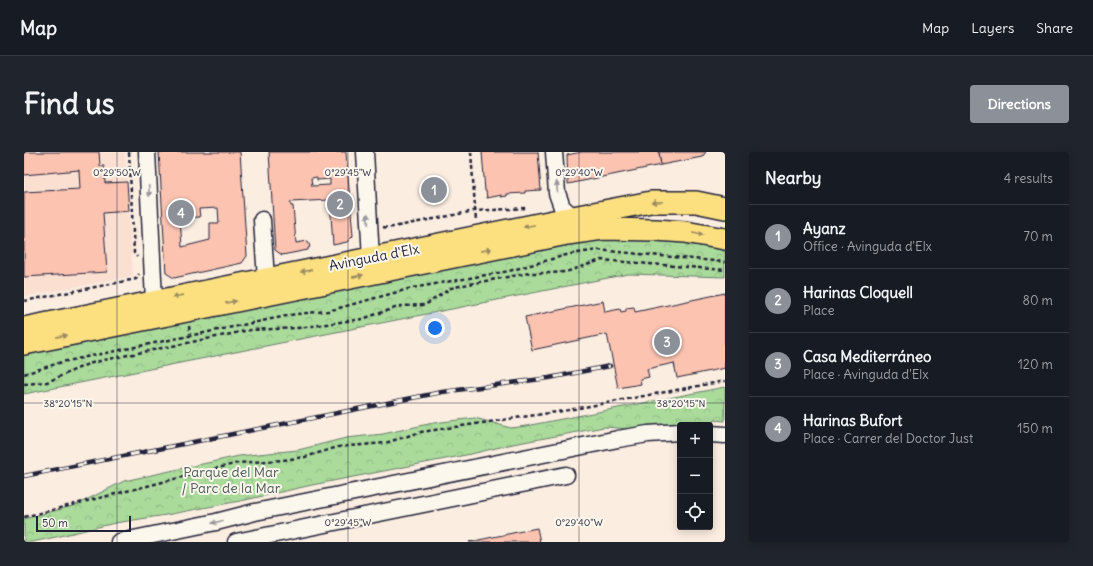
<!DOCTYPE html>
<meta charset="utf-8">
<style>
body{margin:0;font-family:Delius,sans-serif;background:#20242c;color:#f1f3f6}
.controls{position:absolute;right:12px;bottom:12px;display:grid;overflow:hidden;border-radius:4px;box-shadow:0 2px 10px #0003}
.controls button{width:36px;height:36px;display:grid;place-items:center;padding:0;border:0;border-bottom:1px solid #363941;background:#171b24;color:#f1f3f6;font:20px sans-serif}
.scale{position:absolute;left:12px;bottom:10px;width:95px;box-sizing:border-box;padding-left:4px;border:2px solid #22223b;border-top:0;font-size:11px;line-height:14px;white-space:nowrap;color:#22223b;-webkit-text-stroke:3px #fbf7ec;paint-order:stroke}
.you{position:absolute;left:411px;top:176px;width:14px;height:14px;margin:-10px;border:3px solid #fff;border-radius:50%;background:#1a73e8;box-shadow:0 0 0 6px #1a73e833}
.badge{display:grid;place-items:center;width:26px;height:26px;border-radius:50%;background:#8c9099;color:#fff;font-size:13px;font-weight:700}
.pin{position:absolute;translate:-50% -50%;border:2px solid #fff;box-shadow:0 1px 4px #0006}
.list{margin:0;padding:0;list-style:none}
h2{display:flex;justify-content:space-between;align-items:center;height:52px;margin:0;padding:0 16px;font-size:17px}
h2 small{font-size:13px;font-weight:400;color:#9ea1a6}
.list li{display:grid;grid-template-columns:26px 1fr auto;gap:12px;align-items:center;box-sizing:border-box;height:64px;padding:0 16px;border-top:1px solid #363941}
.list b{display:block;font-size:15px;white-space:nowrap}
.list p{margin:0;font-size:13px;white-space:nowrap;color:#9ea1a6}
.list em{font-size:13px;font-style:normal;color:#9ea1a6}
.icon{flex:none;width:22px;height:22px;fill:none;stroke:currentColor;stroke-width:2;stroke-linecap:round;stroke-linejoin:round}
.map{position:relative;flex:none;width:701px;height:390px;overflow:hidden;border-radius:4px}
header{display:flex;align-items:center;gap:24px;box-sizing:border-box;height:56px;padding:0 20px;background:#171b24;border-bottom:1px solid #363941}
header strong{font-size:19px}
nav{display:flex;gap:22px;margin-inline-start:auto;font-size:14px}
.intro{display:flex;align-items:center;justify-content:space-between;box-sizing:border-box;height:96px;padding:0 24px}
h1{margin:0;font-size:28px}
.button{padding:10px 18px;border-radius:4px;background:#8c9099;color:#fff;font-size:14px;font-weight:700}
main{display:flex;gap:24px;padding:0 24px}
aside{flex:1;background:#171b24;border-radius:4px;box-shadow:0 2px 10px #0003}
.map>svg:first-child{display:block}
.built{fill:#fbe0d2}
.park{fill:url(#park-crowns);stroke:#667e6b}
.building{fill:#fcc3b1;stroke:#22223b;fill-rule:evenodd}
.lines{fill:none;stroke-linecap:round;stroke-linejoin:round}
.minor-casing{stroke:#22223b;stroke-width:19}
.major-casing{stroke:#22223b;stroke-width:24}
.path{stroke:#22223b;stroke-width:2.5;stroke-dasharray:4 3;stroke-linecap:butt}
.minor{stroke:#fbf7ec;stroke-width:16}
.major{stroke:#fce080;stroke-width:21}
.rail-casing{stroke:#22223b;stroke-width:4.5}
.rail{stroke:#fbf7ec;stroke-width:3;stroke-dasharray:9;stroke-linecap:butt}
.oneway{fill:#99979c}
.oneway2{fill:#9a8a61}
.ticks{fill:none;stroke:#22223b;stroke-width:1;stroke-opacity:0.45}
.labels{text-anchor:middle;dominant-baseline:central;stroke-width:4;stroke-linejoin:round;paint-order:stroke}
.street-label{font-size:14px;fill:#22223b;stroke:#fbf7ec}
.park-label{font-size:14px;fill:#4b5a58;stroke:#fbf7ec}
.ticks-label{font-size:10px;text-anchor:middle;fill:#22223b;stroke:#fbf7ec;stroke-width:4;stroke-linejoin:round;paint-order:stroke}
</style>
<header>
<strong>Map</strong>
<nav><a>Map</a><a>Layers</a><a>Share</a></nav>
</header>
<div class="intro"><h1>Find us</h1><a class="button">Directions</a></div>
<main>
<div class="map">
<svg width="701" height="390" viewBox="0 0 701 390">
<defs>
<pattern id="park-crowns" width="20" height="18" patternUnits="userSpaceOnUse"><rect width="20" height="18" fill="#aadb9b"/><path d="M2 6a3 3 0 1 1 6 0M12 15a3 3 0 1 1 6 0" fill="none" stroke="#92bc86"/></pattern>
</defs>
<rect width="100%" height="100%" fill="#fbede0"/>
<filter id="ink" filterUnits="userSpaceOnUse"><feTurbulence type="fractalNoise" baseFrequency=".025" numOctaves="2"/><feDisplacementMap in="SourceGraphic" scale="8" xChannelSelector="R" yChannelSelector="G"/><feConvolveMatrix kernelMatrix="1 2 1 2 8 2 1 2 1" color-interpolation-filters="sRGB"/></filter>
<g filter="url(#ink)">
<path class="built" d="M0,0H101L109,124L0,145Z"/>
<g class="park">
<path d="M558,85L649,89L694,97L701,100V125L604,122L0,242V198Z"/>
<path d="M701,235V269L691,268L686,273H656L638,275L607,277L580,275L489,292L447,302L288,333L221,348L142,363L91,371L32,385L8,390H0V367L52,353L100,329L215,304L274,298L322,286L359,282L409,271L451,266L487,276L502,274Z"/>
</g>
<g class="building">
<path d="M0,0H75L76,14H80L81,31L103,30L105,59L79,61L83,120L0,125V40L56,37L55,18L0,23Z"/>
<path d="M135,0H216L223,104L218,111L150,126L142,121ZM194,56L195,71H186V88L158,95L156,66L176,65L175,57Z"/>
<path d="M245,0H322L329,84L323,90L309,93L306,48L266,50L267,54H269L272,91L284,89L286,95L284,96V98L258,103L251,98ZM293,25V28L306,27V33L288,34L287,26Z"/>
<path d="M458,0H514L517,38L501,39V41L483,42V44L477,45L478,43L463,46L462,39H461Z"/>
<path d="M558,0H635L637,13L544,32L543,3Z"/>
<path d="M635,0H682L678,5L637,13Z"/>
<path d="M701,141V216L653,226L650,211L623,217L625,225L616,227L617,232L594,236L583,182L508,198L501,165L579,149L581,160L596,157L597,160L602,159V156L610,155L611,160Z"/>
<path d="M513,376L516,390H445Z"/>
</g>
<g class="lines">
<defs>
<g id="minor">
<path d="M123,0L130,149"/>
<path d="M341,0L347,106"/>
<path d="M530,0L533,41L538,55L549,65"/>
<path d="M238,68L242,127"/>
<path d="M686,282L701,283"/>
<path d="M95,390L192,370L231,360L594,287L624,282L656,280"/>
<path d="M212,390L542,323"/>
</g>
<g id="major">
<path d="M0,176L549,65L627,50H672L701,56"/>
<path d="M0,192L543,82L579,77L632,78L661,80L701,87"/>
</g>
</defs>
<use href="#minor" class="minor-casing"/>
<use href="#major" class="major-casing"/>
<g class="path">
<path d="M105,0L110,101L113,105"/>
<path d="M447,0L452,69"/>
<path d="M359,75L364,76L450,59L503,56"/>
<path d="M0,149L112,127L115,122"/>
<path d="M165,174L166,182"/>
<path d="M0,222L38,210L272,162L304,159L388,136L485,119L546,102L574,98L701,110"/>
<path d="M0,232L23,230L64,212L80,208L226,178L274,176L338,167L377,154L401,153L427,136L440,133L505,121H525L542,120L577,108L701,118"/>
<path d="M0,365L214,311L259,308L281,305L314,295L361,291L397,280L539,259L701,229"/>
</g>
<use href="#minor" class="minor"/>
<use href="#major" class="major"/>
<defs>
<path id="rail" d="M0,324L418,240L525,226L586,214"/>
</defs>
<use href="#rail" class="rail-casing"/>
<use href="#rail" class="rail"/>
</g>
<defs><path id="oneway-solid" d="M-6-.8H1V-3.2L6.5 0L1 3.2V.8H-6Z"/></defs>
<g class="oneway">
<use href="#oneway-solid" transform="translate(533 35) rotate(-94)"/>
<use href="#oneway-solid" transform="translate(125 39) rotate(87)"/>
<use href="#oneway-solid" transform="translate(344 67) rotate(-93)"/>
<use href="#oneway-solid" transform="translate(193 370) rotate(166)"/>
</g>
<g class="oneway2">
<use href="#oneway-solid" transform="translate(633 50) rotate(178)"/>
<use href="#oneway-solid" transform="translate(505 74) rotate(168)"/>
<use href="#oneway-solid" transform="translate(674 82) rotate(9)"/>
<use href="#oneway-solid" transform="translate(462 98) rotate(-11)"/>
<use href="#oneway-solid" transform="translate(282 119) rotate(169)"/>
<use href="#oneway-solid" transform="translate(334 124) rotate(-11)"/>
<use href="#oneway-solid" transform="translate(154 144) rotate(169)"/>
<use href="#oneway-solid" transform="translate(207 150) rotate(-11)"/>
<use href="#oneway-solid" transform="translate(38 184) rotate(-11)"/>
</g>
</g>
<path class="ticks" d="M93,0V390M324,0V390M555,0V390M0,251H701"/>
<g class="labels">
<g class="street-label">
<text transform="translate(350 105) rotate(-11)">Avinguda d'Elx</text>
</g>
<g class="park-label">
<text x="207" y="320">Parque del Mar<tspan x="207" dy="16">/ Parc de la Mar</tspan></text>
</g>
</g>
<g class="ticks-label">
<text x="93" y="24">0°29'50"W</text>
<text x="324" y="24">0°29'45"W</text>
<text x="555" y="24">0°29'40"W</text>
<text x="44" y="255">38°20'15"N</text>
<text x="657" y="255">38°20'15"N</text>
<text x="324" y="374">0°29'45"W</text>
<text x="555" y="374">0°29'40"W</text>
</g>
</svg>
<div class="controls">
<button>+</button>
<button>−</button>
<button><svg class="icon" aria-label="locate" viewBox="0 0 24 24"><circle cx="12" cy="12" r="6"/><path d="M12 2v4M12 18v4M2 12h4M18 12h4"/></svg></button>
</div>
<div class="scale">50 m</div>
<div class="you"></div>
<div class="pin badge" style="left:410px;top:38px">1</div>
<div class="pin badge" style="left:316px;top:52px">2</div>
<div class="pin badge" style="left:643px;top:190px">3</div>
<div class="pin badge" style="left:157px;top:61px">4</div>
</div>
<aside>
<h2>Nearby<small>4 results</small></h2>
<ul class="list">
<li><span class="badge">1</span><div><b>Ayanz</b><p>Office · Avinguda d'Elx</p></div><em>70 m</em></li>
<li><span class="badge">2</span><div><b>Harinas Cloquell</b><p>Place</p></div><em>80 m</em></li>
<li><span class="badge">3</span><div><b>Casa Mediterráneo</b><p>Place · Avinguda d'Elx</p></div><em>120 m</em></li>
<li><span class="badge">4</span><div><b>Harinas Bufort</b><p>Place · Carrer del Doctor Just</p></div><em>150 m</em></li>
</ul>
</aside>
</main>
